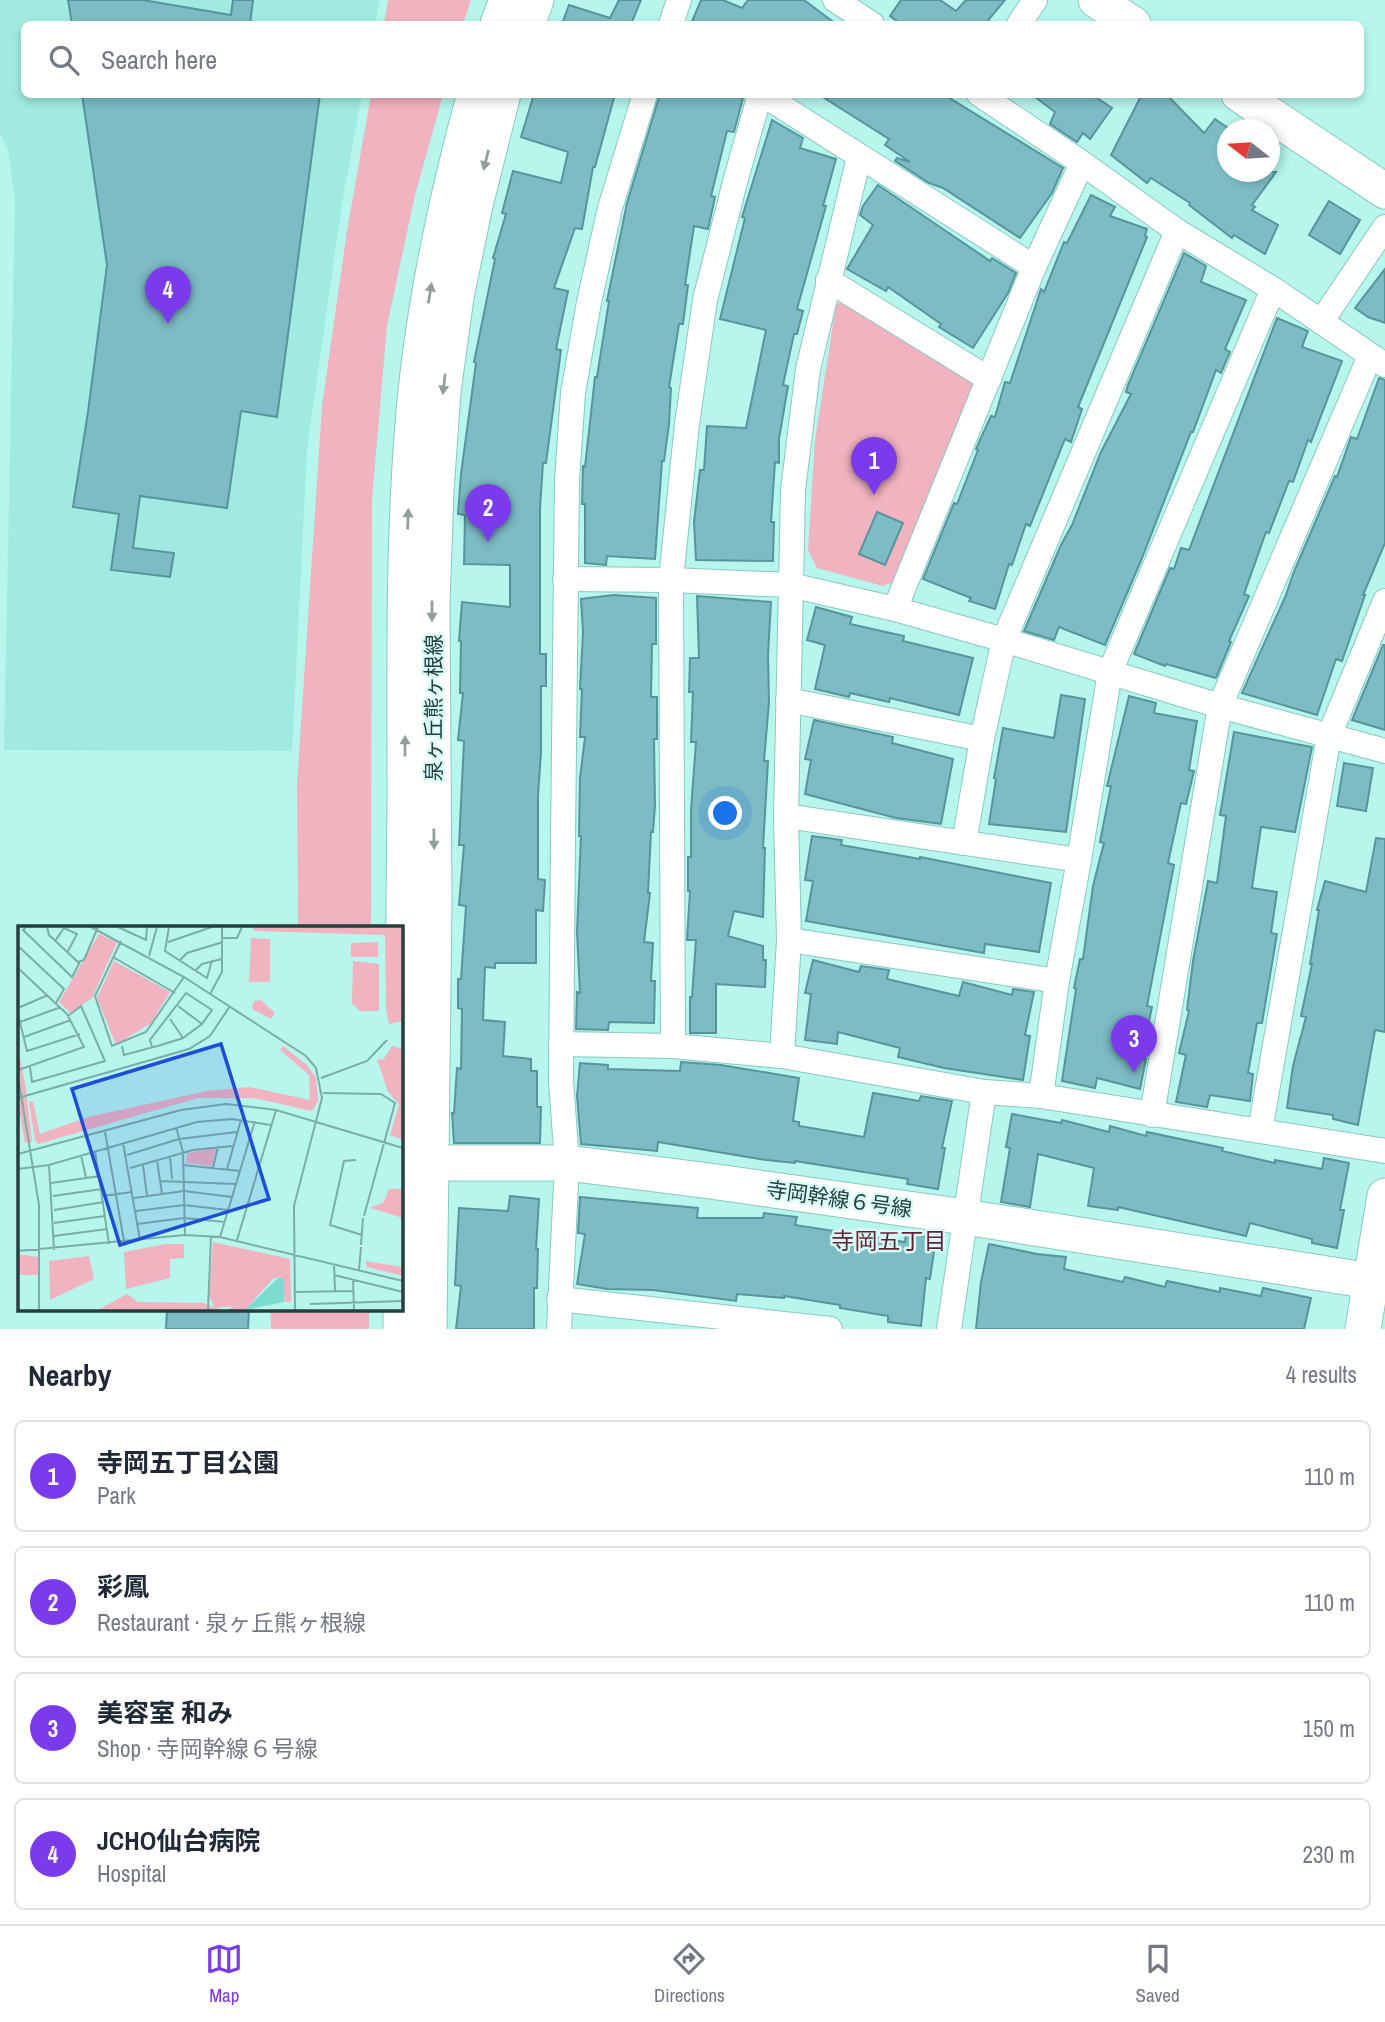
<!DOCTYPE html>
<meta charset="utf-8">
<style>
body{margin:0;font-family:"Archivo Narrow","Noto Sans JP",sans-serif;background:#f6f6f7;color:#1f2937}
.compass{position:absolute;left:1217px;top:119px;width:63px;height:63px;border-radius:50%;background:#fff;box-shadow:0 4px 10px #0003;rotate:287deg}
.you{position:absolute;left:726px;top:814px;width:24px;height:24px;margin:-18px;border:5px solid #fff;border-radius:50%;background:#1a73e8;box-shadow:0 0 0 10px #1a73e833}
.badge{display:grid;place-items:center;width:46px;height:46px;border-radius:50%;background:#7c3aed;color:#fff;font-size:23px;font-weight:700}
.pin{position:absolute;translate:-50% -58px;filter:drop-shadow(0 2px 4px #0008)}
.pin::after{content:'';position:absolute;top:37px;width:24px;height:21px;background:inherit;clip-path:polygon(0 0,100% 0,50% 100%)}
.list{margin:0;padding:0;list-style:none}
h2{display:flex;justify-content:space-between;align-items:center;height:91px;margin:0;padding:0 28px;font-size:30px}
h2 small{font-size:23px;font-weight:400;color:#747a83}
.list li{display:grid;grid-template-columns:46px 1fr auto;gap:21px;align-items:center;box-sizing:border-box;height:112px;margin:0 14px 14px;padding:0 14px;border:2px solid #e0e1e3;border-radius:10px}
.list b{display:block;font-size:26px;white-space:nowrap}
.list p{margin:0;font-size:23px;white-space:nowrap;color:#747a83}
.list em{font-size:23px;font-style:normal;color:#747a83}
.icon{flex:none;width:38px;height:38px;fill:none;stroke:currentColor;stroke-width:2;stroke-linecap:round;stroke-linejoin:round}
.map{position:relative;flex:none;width:1385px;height:1329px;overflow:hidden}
.search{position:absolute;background:#fff;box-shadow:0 4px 10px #0003;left:21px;right:21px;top:21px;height:77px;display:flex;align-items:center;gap:18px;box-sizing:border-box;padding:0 24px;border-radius:10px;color:#747a83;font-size:26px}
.sheet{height:595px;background:#fff}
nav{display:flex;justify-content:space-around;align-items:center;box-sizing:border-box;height:98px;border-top:2px solid #e0e1e3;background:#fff;font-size:19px;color:#747a83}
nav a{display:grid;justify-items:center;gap:4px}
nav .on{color:#7c3aed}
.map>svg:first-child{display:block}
.built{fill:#a0eae1}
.green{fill:#f0b3bf}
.building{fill:#7dbcc4;stroke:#57959d;stroke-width:2}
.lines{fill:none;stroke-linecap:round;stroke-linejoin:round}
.street-casing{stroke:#89c8c0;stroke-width:26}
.secondary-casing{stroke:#89c8c0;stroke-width:37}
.street{stroke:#fff;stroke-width:24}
.secondary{stroke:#fff;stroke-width:35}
.oneway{fill:#929f9e}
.labels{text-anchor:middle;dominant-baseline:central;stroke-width:5;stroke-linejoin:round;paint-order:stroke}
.street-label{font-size:21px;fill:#253f3c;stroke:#d8fdf8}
.neighbourhood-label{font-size:23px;fill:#652134;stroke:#d8fdf8}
.inset-road{fill:none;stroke:#7cada6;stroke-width:2}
.view{fill:#1d4ed8;fill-opacity:0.15;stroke:#1d4ed8;stroke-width:3.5}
.inset-edge{fill:none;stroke:#253f3c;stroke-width:3.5}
</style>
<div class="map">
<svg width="1385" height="1329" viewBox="0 0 1385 1329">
<rect width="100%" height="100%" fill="#b6f6ed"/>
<path class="built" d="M0,0H380L375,24H24V94L362,95L343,197L307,449L292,751L4,750L15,199L8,150L0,134Z"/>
<g class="green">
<path d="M388,0H471L463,24H384Z"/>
<path d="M371,95H443L415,195L387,326L372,499L371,928H298L297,785L322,406L347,231Z"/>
<path d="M844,300L975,375L979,389L901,579L883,586L817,568L808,550L815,440L836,305Z"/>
<path d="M270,1310H369V1329H271Z"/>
</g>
<g class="building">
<path d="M68,0H143L231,15L233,0H253L250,24H72Z"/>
<path d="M619,0H641L631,24H562L569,5L610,18Z"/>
<path d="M701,0H723L742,8L748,0H804L836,24H691Z"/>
<path d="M901,0H940L956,11L966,0H1005L985,24H901L890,16Z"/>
<path d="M82,94H320L277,417L241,411L227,508L140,496L133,548L174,553L170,577L111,570L119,514L73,507L88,412L107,265Z"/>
<path d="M534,94H615L595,167H593L582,229L575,228L554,288L568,291L556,349L561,350L546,463H543L540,509V654H546V686H541V752L538,796V879L545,880L543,911L536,910V963H495V968L485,967L483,1020L505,1022L503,1056L531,1059V1071H537V1107H541L540,1143H454L452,1113H454L457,1068L461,1069L462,1009L458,1008V979H461L466,906L459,905L464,845H459L464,741L458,740L463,693H460L461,641H459L462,602L510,607V565L464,564L465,515L458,514L461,474L476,363L474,362L495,259L493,258L506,214L502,213L513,171L561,183L568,152L521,137Z"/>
<path d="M660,94H744L734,132L727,131L711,196L715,197L708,229L694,226L685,285H688L683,324H679L669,387L671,388L669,424L664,461H662L655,559L607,556L606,565L595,564L585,563V504H582L583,466L585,467L595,377H597L609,301H607L627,203Z"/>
<path d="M818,94H943L1063,168L1052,193L1020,238L943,188L929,183L895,161L897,158L910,162L885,145L889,139Z"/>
<path d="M1031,94H1091L1112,108L1090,139L1083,133L1077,142L1050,124L1055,112Z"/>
<path d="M1142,94H1166L1204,133L1215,119L1228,128V172H1276L1252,205L1255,207L1252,210L1278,225L1265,254L1234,235L1232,238L1189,205L1190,203L1151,178L1147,183L1111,155Z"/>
<path d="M772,120L803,138L800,148L836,159L823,206H826L797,309L803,311L797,334H794L783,385L788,386L779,439V463L775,462L771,522H774L773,561L696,560L694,522L700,470H704L707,426L746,428L766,330L720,319L745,218L742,217Z"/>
<path d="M878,185L990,261L992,258L1016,273L1008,293L973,348L939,327L941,324L888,287L886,291L847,269L873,225L860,215L863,206Z"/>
<path d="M1091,195L1115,207L1110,216L1147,229L1145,236L1147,237L1078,407L1082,409L1071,442L1065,439L1030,526L1026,524L1012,565L1009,564L995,609L969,601L971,598L923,579L954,503L957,504L978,450L976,449L980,440L991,416L995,417L1005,382L1010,383L1041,289L1044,292L1064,242L1067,243Z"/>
<path d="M1329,201L1360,220L1340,254L1309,235Z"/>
<path d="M1184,253L1206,266L1201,282L1246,300L1225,349L1230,352L1221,373L1216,370L1193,432H1191L1142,558L1105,645L1059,627L1054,640L1024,631L1061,545L1072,525L1101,452L1131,394L1126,392L1128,385Z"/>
<path d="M1385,269V323L1368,317L1355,308Z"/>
<path d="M1277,318L1308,331L1302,347L1342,361L1311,442L1308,440L1293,482L1289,481L1269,533L1266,532L1244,594L1249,596L1229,641L1231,642L1216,678L1166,664L1165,666L1134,654L1170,568L1174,569L1181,548L1189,550Z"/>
<path d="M1379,378L1385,380V543L1363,595H1365L1342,661L1336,659L1317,715L1242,693L1286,595L1293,574L1335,476L1337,477L1351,437L1357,439Z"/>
<path d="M877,512L903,523L885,565L859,554Z"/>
<path d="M614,595L656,598V644H652L651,697H657V739H654L655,805L653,832H651L648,893H650L644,942L653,943L651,981H655L654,1023L609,1022L608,1030L576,1029L577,992L580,993L577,932L581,836H579L580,778L585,737H580L582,689H580L583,632L581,599Z"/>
<path d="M697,596L771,602L768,655L769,702L764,761H768L763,848H765L763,917L734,911L728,936L763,946V960H766L765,987L716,984V1033H690V997H692L696,940H687L690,891H688V857H691V810L696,742H691L693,692H689L690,658H699Z"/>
<path d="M816,607L852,617L850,624L904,636L903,641L973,658L959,715L890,698L889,702L850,693L849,697L815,689L825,645L807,640Z"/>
<path d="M1383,645H1385V730L1352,720Z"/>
<path d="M1061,695L1085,699L1066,832L989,824L996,779L994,778L1003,728L1054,738Z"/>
<path d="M1129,696L1156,703L1154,713L1197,721L1189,770L1194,771L1186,804L1181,803L1168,863L1174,865L1147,1006L1152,1007L1141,1058L1146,1059L1140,1089L1097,1078L1095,1088L1062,1081L1076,989L1074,988L1080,959H1083L1093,886L1104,843L1100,842L1111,786H1107Z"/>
<path d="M814,720L893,737L892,743L953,759L941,824L896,818L805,794L811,760L805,759Z"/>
<path d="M1234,732L1312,747L1295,832L1261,827L1252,888L1277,892L1271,933L1277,934L1262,1023H1257L1248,1073L1253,1074L1250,1101L1210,1095L1207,1107L1176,1102L1186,1055L1179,1053L1189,1011L1187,1010L1193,961L1208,881L1217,883L1226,816L1220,815Z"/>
<path d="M1344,763L1373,768L1366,811L1337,806Z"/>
<path d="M812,836L842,840L841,845L920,859V857L1051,883L1039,952L985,944L984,953L806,921L813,881L805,880Z"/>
<path d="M1376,838L1385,839V1032L1375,1030L1358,1125L1333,1119V1115L1287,1108L1293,1066L1306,1017L1301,1016L1312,964H1310L1319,910H1317L1325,881L1366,892Z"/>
<path d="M813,960L859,972L861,966L889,970L887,979L959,996L963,982L1012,995L1013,989L1034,992L1025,1035L1030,1036L1023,1080L944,1068L898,1057L900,1048L838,1032L837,1044L805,1040L811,994L805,993Z"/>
<path d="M681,1062L721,1065L799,1078L793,1121L799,1122V1126L864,1137L873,1093L919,1101L921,1096L952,1101L942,1148H945L938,1189L907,1184L908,1179L795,1161V1163L766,1160L658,1142L657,1151L581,1144L577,1096L580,1063L608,1065V1069L680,1071Z"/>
<path d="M1012,1114L1061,1123L1062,1120L1109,1132L1110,1126L1146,1136L1147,1132L1223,1148L1222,1151L1275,1163V1160L1322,1169L1324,1158L1349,1163L1340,1210H1344L1337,1248L1312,1243V1239L1250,1223L1246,1236L1118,1207V1210L1088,1206L1094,1168L1038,1154L1030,1207L1001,1202L1010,1148L1006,1147Z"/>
<path d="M510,1196L539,1199L536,1249H538L537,1288H534V1329H456L461,1286L455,1285L459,1208L508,1211Z"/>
<path d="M580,1197L698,1208L697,1218H763L764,1213L797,1217L795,1225L905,1242L906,1233L936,1238L930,1279L926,1278L921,1326L888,1322V1316L840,1308V1305L784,1296V1298L737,1294L736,1301L653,1290L607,1289L577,1284L585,1234L578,1233Z"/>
<path d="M989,1244L1037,1254L1066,1257L1064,1269L1123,1282L1125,1277L1165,1287L1167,1281L1220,1292V1288L1261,1296L1263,1288L1311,1298L1304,1329H976L981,1282Z"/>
<path d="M167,1310H249L248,1329H166Z"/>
</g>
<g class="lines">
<defs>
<g id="street">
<path d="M835,0L872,24"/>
<path d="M671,24L679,0"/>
<path d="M1019,24L1035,0"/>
<path d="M762,94L1034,267"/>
<path d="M979,94L1082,163L1177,231L1273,289L1385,365"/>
<path d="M828,280L989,379"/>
<path d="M1321,322L1385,227"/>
<path d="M565,579L671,580L790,585L895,609L1004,640L1220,706L1385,751"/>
<path d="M895,609L1034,267L1082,163"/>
<path d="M788,700L982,739"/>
<path d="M786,816L1079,860"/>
<path d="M964,843L982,739L1004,640L1177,231"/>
<path d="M789,940L1057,981"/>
<path d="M561,1044L673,1046L782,1056L984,1092L1041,1096L1385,1151"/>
<path d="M673,1046L671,580L687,424L705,300L735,182L760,94"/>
<path d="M782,1056L789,940L786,816L793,490L808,369L859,157"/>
<path d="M1041,1096L1057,981L1079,860L1110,672L1273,289"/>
<path d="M1152,1115L1220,706L1370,356"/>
<path d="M1260,1131L1329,736L1385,601"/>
<path d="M559,1299L830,1329"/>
<path d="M559,1329L567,1163L561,1081L563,839L567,480L573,393L589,302L610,208L645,94"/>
<path d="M949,1329L984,1092"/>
</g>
<g id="secondary">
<path d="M1096,0L1133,24"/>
<path d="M498,24L507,0"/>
<path d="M527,24L536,0"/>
<path d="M1239,94L1385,191"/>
<path d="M430,1163H567L710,1181L965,1217L1371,1281"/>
<path d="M401,1329C402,1152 403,976 405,799C405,679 403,557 412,437C420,321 444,206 475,94"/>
<path d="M429,1329L434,900L432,603L436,491L443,392L456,297L475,205L503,94"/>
<path d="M1363,1329L1385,1196"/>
</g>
</defs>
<use href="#street" class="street-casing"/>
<use href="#secondary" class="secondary-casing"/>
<use href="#street" class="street"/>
<use href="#secondary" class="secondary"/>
</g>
<defs><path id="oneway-solid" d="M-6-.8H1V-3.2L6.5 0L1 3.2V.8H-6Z" transform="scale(1.75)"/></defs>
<g class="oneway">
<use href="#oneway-solid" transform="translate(486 160) rotate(104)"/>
<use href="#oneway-solid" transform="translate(430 293) rotate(-81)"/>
<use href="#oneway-solid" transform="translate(444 384) rotate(97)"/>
<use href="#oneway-solid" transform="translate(408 519) rotate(-88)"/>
<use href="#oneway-solid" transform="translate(432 611) rotate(90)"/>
<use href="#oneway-solid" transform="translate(405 746) rotate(-90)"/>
<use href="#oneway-solid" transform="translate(434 839) rotate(89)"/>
</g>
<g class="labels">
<g class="street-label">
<text transform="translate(433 708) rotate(-90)">泉ヶ丘熊ヶ根線</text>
<text transform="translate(839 1199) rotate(8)">寺岡幹線６号線</text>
</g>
<g class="neighbourhood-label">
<text x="889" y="1240">寺岡五丁目</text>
</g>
</g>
<g transform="translate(18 926)">
<rect width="385" height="385" fill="#b6f6ed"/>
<path d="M233,1H385V95L371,98L368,83L367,9L237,5ZM81,8L99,16L74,72L52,87L41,76ZM233,12L252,13V56H231ZM360,16V31H333V17ZM96,35L152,66L133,97L98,119L79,72ZM335,35L361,38V85H342L334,78ZM243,74L257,87L253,93L234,83L236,75ZM265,120L289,139L298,152L300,175L294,185L236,172H180L20,218L17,214L11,176L15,175L22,208L70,191L189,165L231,161L292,174L291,149L262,124ZM374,120L385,123V214L372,209L381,178L370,166L359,133L365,134ZM0,121L8,163L14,216L7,217L2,188ZM198,222L194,240L168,237L169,227ZM371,263H385V292L352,282L366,276ZM195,316L272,333L273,376H267L263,351L256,352L227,384H208L217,380L197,382L191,370ZM148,318H166V332L152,333V352L108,363L106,326ZM0,328L20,331V349H0ZM71,330L76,353L32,374L31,335ZM347,335L385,341V350L349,341ZM109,368L120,376L185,377L204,384H80Z" fill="#f0b3bf"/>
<path d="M260,352H266V376L227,384Z" fill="#7bddd1"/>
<path class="inset-road" d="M8,1L5,4L54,51L62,36M29,1L31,9L60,36L66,34L80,1M73,1L166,51L288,130L298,142L304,172L276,280L277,384M100,1L128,14L129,1M151,1L147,25L189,52L194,34M205,12H219L224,1M37,15L46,2L59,8L49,27M103,15L77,70L94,120L128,106L166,51M150,16L194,1M0,20L46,63L38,77M131,30L139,1M95,31L157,67M161,35L169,27L205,16M0,42L49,88L66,121L0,144M177,45L184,38L204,33M192,68L204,46V1M160,80L184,98M0,82L30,69M0,88L9,125L62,108M152,93L165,112M2,96L43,81M6,111L53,94M104,120L106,129L143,119L165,112L184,98L194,84L168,67L132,114L134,121M12,141L14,156L87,135L63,80L50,90M0,150L21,279V384M303,152L349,135L369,114M305,167L363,168L377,177L346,290M0,172L171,123L192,110L212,80M158,201L165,226L167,309M87,206L106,315M105,217L122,314M77,225L91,318M0,228L163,184L208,178L258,184L385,222M63,229L68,252M109,229L161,213L219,206M152,230L154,253M139,234L144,268M338,234L326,235L312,299L344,309M31,239L36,324M125,239L129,270M165,239L222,245M112,242L175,224L215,220M195,242L200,220M0,243L31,239L179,196L214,193L253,199M209,243L223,194M142,255L217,258M33,257L82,250M35,270L84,263M85,270L114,266M116,272L166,265L214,271M36,284L86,276M118,285L166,279L210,284M36,297L87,290M119,298L166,292L207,296M36,310L89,303M202,311L237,195M219,314L258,184M343,319L345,292M0,325L167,309L202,311L385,355M316,338L317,365M341,344L343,321M316,349L385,366M335,353L336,384M276,366L335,365M292,378L385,375M190,384L193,310"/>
<path class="view" d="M203,118L251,273L102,319L54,163Z"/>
<rect width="385" height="385" class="inset-edge"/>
</g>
</svg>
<svg class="compass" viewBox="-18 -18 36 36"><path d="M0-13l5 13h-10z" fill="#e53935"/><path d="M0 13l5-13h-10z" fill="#747a83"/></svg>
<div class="you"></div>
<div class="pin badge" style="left:874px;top:495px">1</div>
<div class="pin badge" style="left:488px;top:542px">2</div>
<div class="pin badge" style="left:1134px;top:1073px">3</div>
<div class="pin badge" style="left:168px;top:324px">4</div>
<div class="search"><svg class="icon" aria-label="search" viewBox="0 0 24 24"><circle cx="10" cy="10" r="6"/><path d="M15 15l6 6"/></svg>Search here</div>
</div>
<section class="sheet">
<h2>Nearby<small>4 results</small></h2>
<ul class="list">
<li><span class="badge">1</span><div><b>寺岡五丁目公園</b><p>Park</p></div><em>110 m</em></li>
<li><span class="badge">2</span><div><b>彩鳳</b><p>Restaurant · 泉ヶ丘熊ヶ根線</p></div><em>110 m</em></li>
<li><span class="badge">3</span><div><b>美容室 和み</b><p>Shop · 寺岡幹線６号線</p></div><em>150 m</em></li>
<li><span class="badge">4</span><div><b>JCHO仙台病院</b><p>Hospital</p></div><em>230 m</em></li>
</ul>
</section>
<nav>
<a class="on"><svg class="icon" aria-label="map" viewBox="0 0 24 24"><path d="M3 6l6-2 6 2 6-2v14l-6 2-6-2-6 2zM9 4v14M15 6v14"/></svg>Map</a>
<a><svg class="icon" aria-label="directions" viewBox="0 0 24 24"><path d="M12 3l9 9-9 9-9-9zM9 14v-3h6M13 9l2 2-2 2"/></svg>Directions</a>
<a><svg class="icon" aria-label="saved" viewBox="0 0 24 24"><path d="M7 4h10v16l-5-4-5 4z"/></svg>Saved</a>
</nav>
